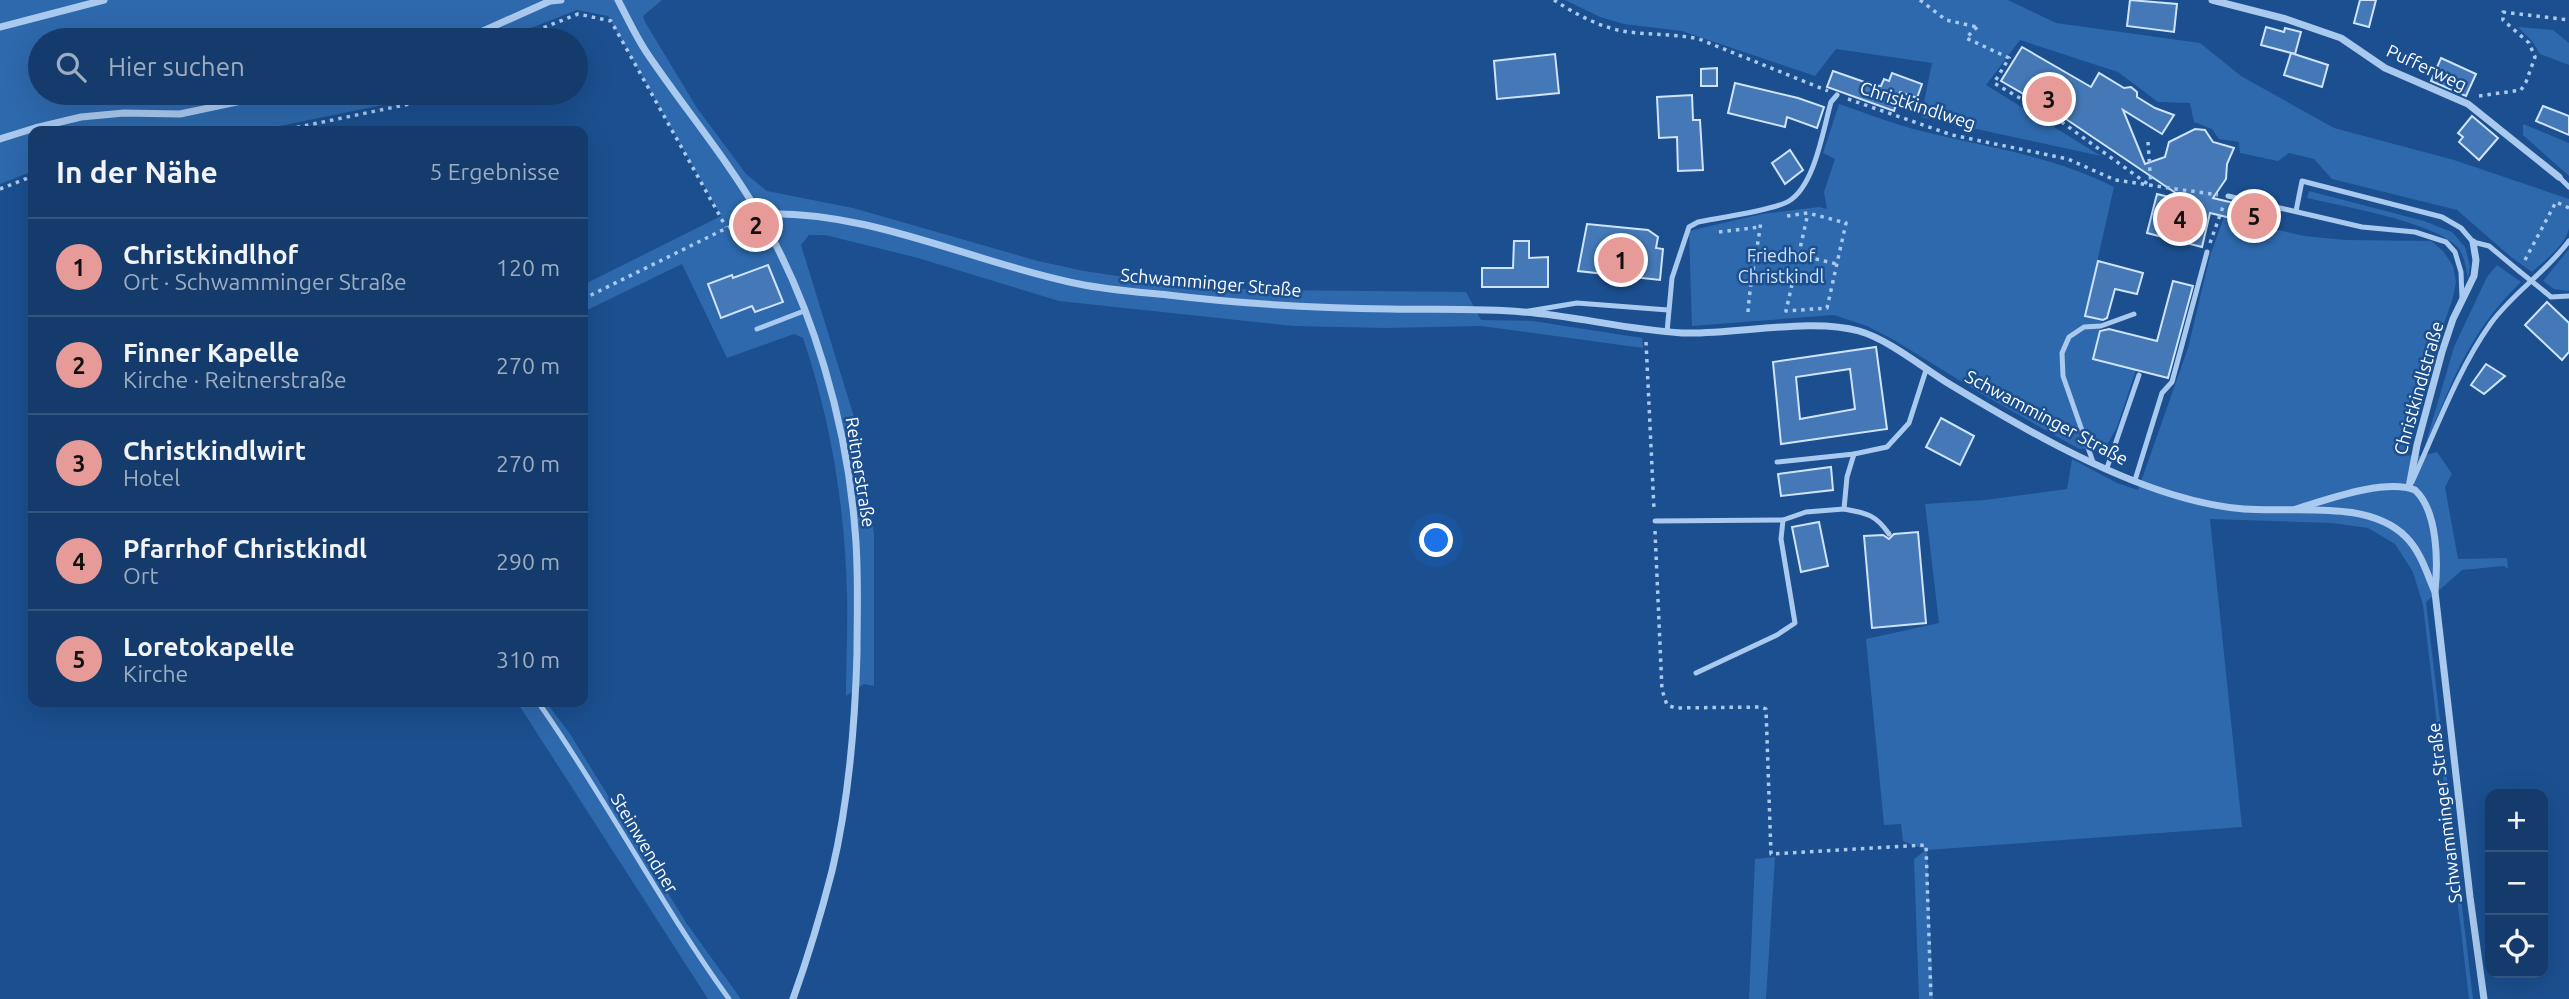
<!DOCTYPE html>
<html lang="de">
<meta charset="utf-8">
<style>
body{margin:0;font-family:Ubuntu,sans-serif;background:#214673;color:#f1f3f6}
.controls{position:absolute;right:21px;bottom:21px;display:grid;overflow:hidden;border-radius:14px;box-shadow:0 7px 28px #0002}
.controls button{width:63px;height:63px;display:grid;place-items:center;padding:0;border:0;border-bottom:2px solid #33557e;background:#143b6b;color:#f1f3f6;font:35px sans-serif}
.you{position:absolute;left:1437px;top:541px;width:24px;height:24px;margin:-18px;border:5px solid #fff;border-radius:50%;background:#1a73e8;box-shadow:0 0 0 10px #1a73e833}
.badge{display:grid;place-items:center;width:46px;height:46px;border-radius:50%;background:#e69b98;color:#111;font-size:23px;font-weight:700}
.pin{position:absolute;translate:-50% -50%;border:4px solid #fff;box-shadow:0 2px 7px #0006}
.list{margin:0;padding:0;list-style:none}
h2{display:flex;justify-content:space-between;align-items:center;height:91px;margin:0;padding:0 28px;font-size:30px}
h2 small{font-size:23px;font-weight:400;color:#9dadc1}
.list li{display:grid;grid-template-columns:46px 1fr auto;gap:21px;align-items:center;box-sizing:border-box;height:98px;padding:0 28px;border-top:2px solid #33557e}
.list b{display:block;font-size:26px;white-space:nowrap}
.list p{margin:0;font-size:23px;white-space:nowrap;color:#9dadc1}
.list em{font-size:23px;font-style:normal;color:#9dadc1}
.icon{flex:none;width:38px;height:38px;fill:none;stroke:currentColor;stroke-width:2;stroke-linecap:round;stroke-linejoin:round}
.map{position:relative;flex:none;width:2569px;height:999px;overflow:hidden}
.search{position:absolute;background:#143b6b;box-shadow:0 7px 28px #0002;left:28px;top:28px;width:560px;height:77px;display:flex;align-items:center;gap:18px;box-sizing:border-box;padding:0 24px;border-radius:38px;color:#9dadc1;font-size:26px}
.panel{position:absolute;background:#143b6b;box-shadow:0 7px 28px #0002;left:28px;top:126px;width:560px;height:581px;border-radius:14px}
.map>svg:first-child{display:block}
.green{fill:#2e69ad}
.building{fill:#4478b7;stroke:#cfe3fa;stroke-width:2;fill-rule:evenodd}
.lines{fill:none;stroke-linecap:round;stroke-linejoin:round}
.path{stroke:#a9c9ee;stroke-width:3.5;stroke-dasharray:3.5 5;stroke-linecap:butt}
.lane{stroke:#a9c9ee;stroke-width:5}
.street{stroke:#a9c9ee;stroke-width:7}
.lane-bridge{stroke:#a9c9ee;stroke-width:5}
.labels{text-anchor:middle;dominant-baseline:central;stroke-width:5;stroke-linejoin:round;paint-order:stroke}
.street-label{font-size:18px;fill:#fff;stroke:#1b4f8f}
.park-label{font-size:18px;fill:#cfe3fa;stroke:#1b4f8f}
</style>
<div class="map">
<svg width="2569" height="999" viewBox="0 0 2569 999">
<rect width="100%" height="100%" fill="#1b4f8f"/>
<g class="green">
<path d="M0,0H662L643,16L645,22L697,108L746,174L767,191L853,208L1038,261L1084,271L1158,282L1257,290L1466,292L1481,320L1533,321L1642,338L1643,348L1481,326L1386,328L1293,326L1059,301L918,258L825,235H809L801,245L855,420L869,496L874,534V686L864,684L846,696C846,662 848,628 847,595C845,507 831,421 803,338L794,334L727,358L682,264L583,312V285L721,216L608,16L577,10L500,40H40V93H419L412,99L255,131H33V171L0,184Z"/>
<path d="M1565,0H2008L2056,23L2200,43L2241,76L2334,128L2454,160L2569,199C2569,208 2569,218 2569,228C2566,245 2544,261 2532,272L2511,257L2457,210L2332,179L2314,159L2289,153L2278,161L2240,153L2239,142L2219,139L2212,129L2194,122L2190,103L2158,102L2118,72L2020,40L1986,85L2101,156L1921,117L1932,63L1836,49L1815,76L1682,31L1624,24L1600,17Z"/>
<path d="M2518,27L2553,30L2569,43V65L2540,54L2532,41Z"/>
<path d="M1839,104C1866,113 1893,124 1921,131C1986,147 2054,156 2114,187L2085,315L2102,320L2093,359L2136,370L2117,427L2106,447L2079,449L1980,393L1894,340L1867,326L1834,315L1692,326L1689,231L1762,214L1819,207L1827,209L1824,192L1835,159L1823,153Z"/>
<path d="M2523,124L2569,143V176L2523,135Z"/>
<path d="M2309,191L2424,221L2452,232L2465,247L2470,266L2468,279C2466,269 2465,258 2459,249C2440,223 2341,206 2307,198Z"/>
<path d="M2227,209L2236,220L2304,236L2345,240L2431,241L2443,251L2453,266L2456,282L2452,301L2427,371L2404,455L2422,456L2454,347L2487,277L2497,265L2521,282C2468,332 2448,390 2422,456L2437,452L2452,474L2445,487L2458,559L2507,558L2508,569L2504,566L2462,570L2426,602L2473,999H2469L2423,605L2413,572L2395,544L2368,528L2332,523L2210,519L2242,827L1927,850L1933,999H1919L1914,859L1926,850L1903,841L1901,824L1884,825L1866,639L1939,623L1925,504L1985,500L2067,489L2072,459L2117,483L2138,490L2188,348L2210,256Z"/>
<path d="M2569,249V291L2554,289L2543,281Z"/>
<path d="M517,702H546L570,734L687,924L741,999H708Z"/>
<path d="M1775,857L1766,999H1749L1755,859Z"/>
</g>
<g class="building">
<path d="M2130,0L2177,4L2174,32L2127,26Z"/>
<path d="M2360,0H2376L2369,27L2354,23Z"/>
<path d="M2266,27L2284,32L2285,28L2301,32L2295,54L2261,45Z"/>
<path d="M2022,47L2091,87L2099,73L2124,88L2131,87L2137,92V97L2155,108L2174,115L2162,134L2123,110L2145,164L2165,157L2169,142L2195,129L2205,130L2213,142L2234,148L2227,164L2226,179L2213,198L2272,212L2268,227L2210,213L2202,247L2147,233L2157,194L2189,202L2060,115L2001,81Z"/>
<path d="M2291,53L2328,65L2322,87L2284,75Z"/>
<path d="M1555,54L1559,93L1497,99L1494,61Z"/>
<path d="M2441,58L2476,74L2466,96L2431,81Z"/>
<path d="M1717,68V86H1701V69Z"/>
<path d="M1833,71L1873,85L1881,86L1884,79L1889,81L1892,73L1922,84L1917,98L1900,92L1894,111L1827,87Z"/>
<path d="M1735,83L1798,98L1824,107L1817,128L1787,117L1785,127L1728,113Z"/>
<path d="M1692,95L1693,120H1700L1703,170L1678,171L1677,137L1659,138L1657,97Z"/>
<path d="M2543,106L2569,116V135L2536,121Z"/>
<path d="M2472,116L2498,138L2479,160L2459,142L2463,137L2458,133Z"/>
<path d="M1790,150L1803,170L1785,184L1772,163Z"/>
<path d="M1587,224L1648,230L1658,237L1656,248L1663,249L1660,280L1578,271Z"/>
<path d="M1514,241H1529V258L1548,257V287H1482V268H1513Z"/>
<path d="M2098,261L2143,273L2137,294L2115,289L2107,318L2103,320L2085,316Z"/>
<path d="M768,265L783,302L755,312L752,306L721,318L708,284L732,275L733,278Z"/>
<path d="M2173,281L2193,286L2168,378L2093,359L2100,331L2109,329L2157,341Z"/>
<path d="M2547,302L2569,323V352L2562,360L2525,325Z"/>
<path d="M1876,347L1887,429L1781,444L1773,362ZM1850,369L1855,409L1800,419L1796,377Z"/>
<path d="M2486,364L2505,376L2484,394L2471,385Z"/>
<path d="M1941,418L1974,436L1960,465L1926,447Z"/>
<path d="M1831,467L1833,490L1781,496L1778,474Z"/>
<path d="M1819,522L1828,566L1801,572L1792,527Z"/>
<path d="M1918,532L1926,623L1872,628L1864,536L1883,535L1889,539L1894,534Z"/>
</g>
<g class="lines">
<g class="path">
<path d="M1554,0C1575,14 1603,29 1629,32C1652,35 1676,34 1699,39L1828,91"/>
<path d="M1920,0L1946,20L1977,27"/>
<path d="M1977,27L1966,38L2009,58L1994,83L2063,123L2149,185"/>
<path d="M512,40L578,14L611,21L726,227"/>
<path d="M2479,96L2521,90L2526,82L2535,57L2529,43L2503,20V12L2569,20"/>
<path d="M1848,99L1952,135L2068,159L2115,180L2218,195"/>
<path d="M280,131L414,103L426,93"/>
<path d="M2148,142L2151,186"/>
<path d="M0,189L33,176"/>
<path d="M1787,216L1808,213L1846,223L1827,308L1786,311L1808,213"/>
<path d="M1719,232L1760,227"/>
<path d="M2210,243L2224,204"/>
<path d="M1799,255L1837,264"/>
<path d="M2525,260L2556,202L2569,208"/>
<path d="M583,299L747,218"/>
<path d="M1748,312C1750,281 1757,252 1761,221"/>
<path d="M1646,342L1654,509"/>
<path d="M1655,531L1662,690L1667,705L1675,708L1761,707L1766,709L1771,854L1926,845L1931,999"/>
</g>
<g class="lane">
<path d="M2559,177L2569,187"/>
<path d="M2228,196L2362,227L2415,232L2446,242L2455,252L2461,272L2462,298"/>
<path d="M2296,211L2302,181L2442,217L2461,228L2473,242L2489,246L2519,271"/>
<path d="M2545,292L2551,297L2569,296"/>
<path d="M1529,311L1577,303L1668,310"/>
<path d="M757,329L804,311"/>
<path d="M1667,332L1672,278L1689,227L1698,222C1718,218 1775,210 1789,201C1815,185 1823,130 1831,102L1837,95"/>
<path d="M1854,454L1847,477L1844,509C1867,513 1876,515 1889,534"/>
<path d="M1777,462L1854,454L1887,447L1909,423L1926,370"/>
<path d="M2093,462L2063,376L2062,353L2069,337L2084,327L2101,326L2134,314"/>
<path d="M2107,468L2139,375"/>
<path d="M2135,480L2162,393L2172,382L2207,252"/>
<path d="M2412,482C2436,430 2458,369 2491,323C2514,292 2546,272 2569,241"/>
<path d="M1655,521L1783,520"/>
<path d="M1696,673L1777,635L1795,623L1781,539L1783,520L1806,512L1844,509"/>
<path d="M538,702C606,798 660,904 729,999"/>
</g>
<g class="street">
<path d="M618,0C628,19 637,39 649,56C685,109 727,159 759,214C813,306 847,424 855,530C859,571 857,612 857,653C855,726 849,800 832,871C821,914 808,957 793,999"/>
<path d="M2212,0L2286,19L2341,38L2385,68L2468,104L2559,177"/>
<path d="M0,27L104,0"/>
<path d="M463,40L550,1L561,0"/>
<path d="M0,139L35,128L81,117L124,113L180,114L280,93"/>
<path d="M759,214C869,209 973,263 1079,284C1108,290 1138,292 1168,295C1242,304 1315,308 1390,309C1434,310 1479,308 1523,312C1576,316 1628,330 1682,333C1735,335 1811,317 1859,331C1890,340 1923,368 1951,385C2019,426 2098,472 2174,495C2197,502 2220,507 2244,509C2294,513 2368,499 2406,537C2421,552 2427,574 2435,592L2470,897L2484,999"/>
<path d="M2409,487L2417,445L2442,352L2453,319L2474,276L2476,260L2473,242"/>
<path d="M2296,509C2326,500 2385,478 2415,490C2438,511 2438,563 2435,591"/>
</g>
<path class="lane-bridge" d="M2519,271L2545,292"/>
</g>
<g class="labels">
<g class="street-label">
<text transform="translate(2427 67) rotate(25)">Pufferweg</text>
<text transform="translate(1918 105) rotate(18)">Christkindlweg</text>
<text transform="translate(1211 282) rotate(5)">Schwamminger Straße</text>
<text transform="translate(2418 388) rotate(-74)">Christkindlstraße</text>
<text transform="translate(2047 417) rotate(28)">Schwamminger Straße</text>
<text transform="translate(861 472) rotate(81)">Reitnerstraße</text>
<text transform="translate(2444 813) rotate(-97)">Schwamminger Straße</text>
<text transform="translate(645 843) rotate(59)">Steinwendner</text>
</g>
<g class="park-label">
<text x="1781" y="255">Friedhof<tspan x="1781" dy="21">Christkindl</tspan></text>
</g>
</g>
</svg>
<div class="controls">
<button>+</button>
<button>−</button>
<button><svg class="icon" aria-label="locate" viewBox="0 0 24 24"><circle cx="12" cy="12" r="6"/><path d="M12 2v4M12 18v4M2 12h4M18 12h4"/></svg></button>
</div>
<div class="you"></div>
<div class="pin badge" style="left:1621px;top:260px">1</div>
<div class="pin badge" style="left:756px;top:225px">2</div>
<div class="pin badge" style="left:2049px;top:99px">3</div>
<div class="pin badge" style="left:2180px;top:219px">4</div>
<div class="pin badge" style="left:2254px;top:216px">5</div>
<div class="search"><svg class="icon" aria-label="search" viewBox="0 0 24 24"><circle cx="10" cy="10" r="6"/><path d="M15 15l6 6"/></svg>Hier suchen</div>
<section class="panel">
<h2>In der Nähe<small>5 Ergebnisse</small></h2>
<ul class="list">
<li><span class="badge">1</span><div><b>Christkindlhof</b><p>Ort · Schwamminger Straße</p></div><em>120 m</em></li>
<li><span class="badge">2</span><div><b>Finner Kapelle</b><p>Kirche · Reitnerstraße</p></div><em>270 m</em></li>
<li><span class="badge">3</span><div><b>Christkindlwirt</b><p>Hotel</p></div><em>270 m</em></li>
<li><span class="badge">4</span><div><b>Pfarrhof Christkindl</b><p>Ort</p></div><em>290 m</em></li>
<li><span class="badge">5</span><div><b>Loretokapelle</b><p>Kirche</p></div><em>310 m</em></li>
</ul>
</section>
</div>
